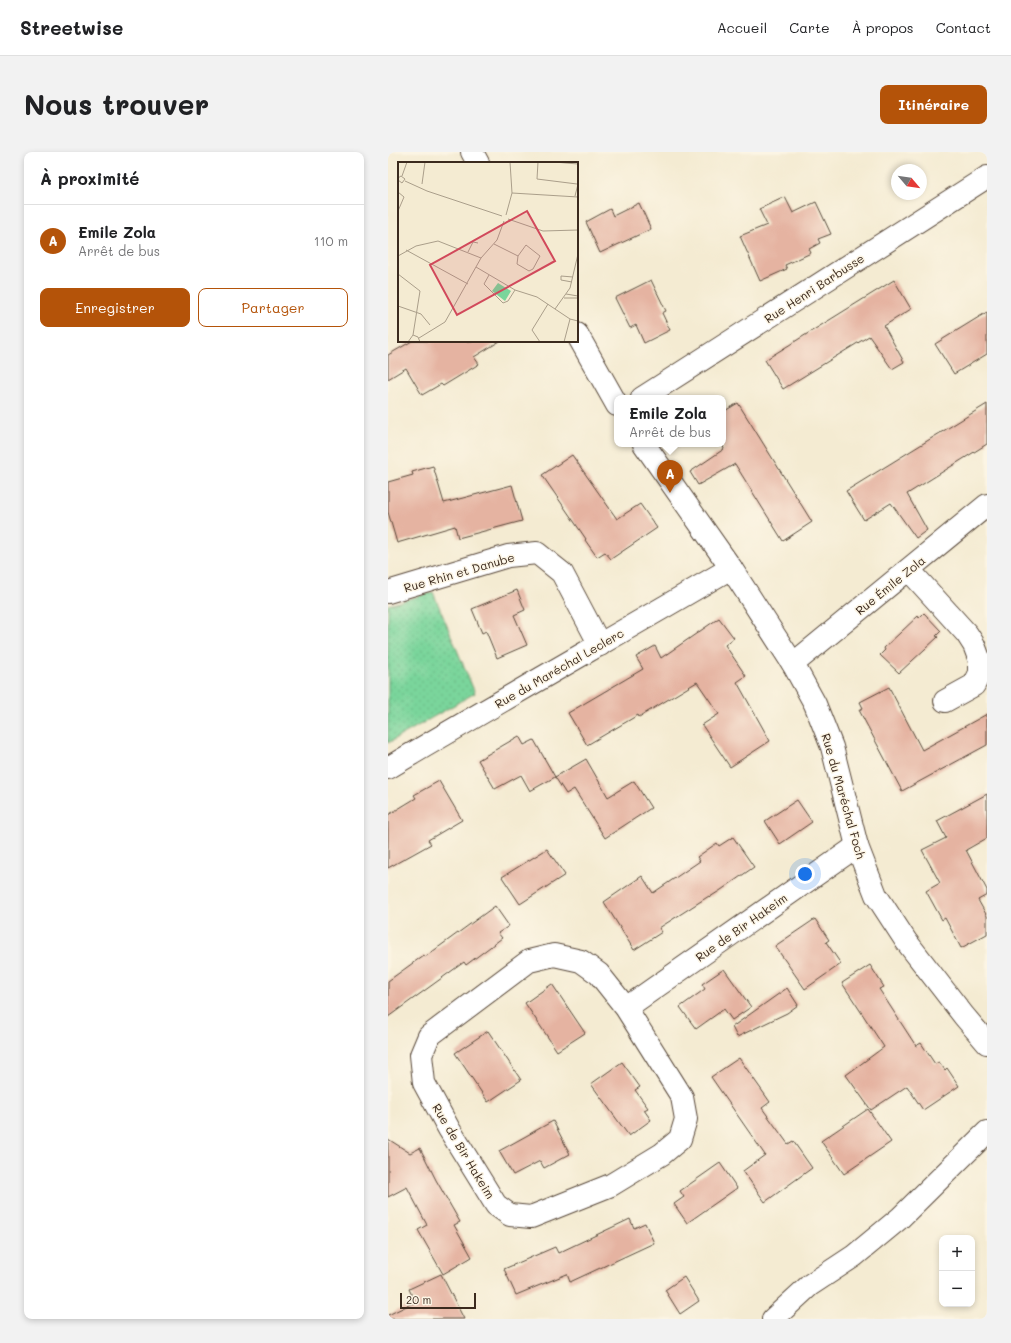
<!DOCTYPE html>
<html lang="fr">
<meta charset="utf-8">
<style>
body{margin:0;font-family:Mali,sans-serif;background:#f2f2f2;color:#202124}
.controls{position:absolute;right:12px;bottom:12px;display:grid;overflow:hidden;border-radius:8px;box-shadow:0 2px 6px #0003}
.controls button{width:36px;height:36px;display:grid;place-items:center;padding:0;border:0;border-bottom:1px solid #e0e0e0;background:#fff;color:#202124;font:20px sans-serif}
.compass{position:absolute;left:503px;top:12px;width:36px;height:36px;border-radius:50%;background:#fff;box-shadow:0 2px 6px #0003;rotate:119deg}
.scale{position:absolute;left:12px;bottom:10px;width:76px;box-sizing:border-box;padding-left:4px;border:2px solid #3b2a1e;border-top:0;font-size:11px;line-height:14px;white-space:nowrap;color:#3b2a1e;-webkit-text-stroke:3px #fcf5e5;paint-order:stroke}
.you{position:absolute;left:417px;top:722px;width:14px;height:14px;margin:-10px;border:3px solid #fff;border-radius:50%;background:#1a73e8;box-shadow:0 0 0 6px #1a73e833}
.badge{display:grid;place-items:center;width:26px;height:26px;border-radius:50%;background:#b45309;color:#fff;font-size:13px;font-weight:700}
.pin{position:absolute;translate:-50% -33px;filter:drop-shadow(0 1px 2px #0008)}
.pin::after{content:'';position:absolute;top:21px;width:14px;height:12px;background:inherit;clip-path:polygon(0 0,100% 0,50% 100%)}
.popup{position:absolute;left:226px;top:243px;width:112px;height:52px;box-sizing:border-box;display:grid;place-content:center;border-radius:8px;background:#fff;filter:drop-shadow(0 1px 3px #0005);font-size:13px;white-space:nowrap;color:#757577}
.popup b{font-size:15px;color:#202124}
.popup::after{content:'';position:absolute;left:50%;top:100%;margin-left:-8px;border:8px solid transparent;border-top-color:#fff}
.list{margin:0;padding:0;list-style:none}
h2{display:flex;justify-content:space-between;align-items:center;height:52px;margin:0;padding:0 16px;font-size:17px}
h2 small{font-size:13px;font-weight:400;color:#757577}
.list li{display:grid;grid-template-columns:26px 1fr auto;gap:12px;align-items:center;box-sizing:border-box;height:72px;padding:0 16px;border-top:1px solid #e0e0e0}
.list b{display:block;font-size:15px;white-space:nowrap}
.list p{margin:0;font-size:13px;white-space:nowrap;color:#757577}
.list em{font-size:13px;font-style:normal;color:#757577}
.actions{display:flex;gap:8px;padding:12px 16px}
.actions a{flex:1;padding:9px 0;border:1px solid #b45309;border-radius:8px;text-align:center;font-size:14px;color:#b45309}
.actions .main{background:#b45309;color:#fff}
.map{position:relative;flex:none;width:599px;height:1167px;overflow:hidden;border-radius:8px}
header{display:flex;align-items:center;gap:24px;box-sizing:border-box;height:56px;padding:0 20px;background:#fff;border-bottom:1px solid #e0e0e0}
header strong{font-size:19px}
nav{display:flex;gap:22px;margin-inline-start:auto;font-size:14px}
.intro{display:flex;align-items:center;justify-content:space-between;box-sizing:border-box;height:96px;padding:0 24px}
h1{margin:0;font-size:28px}
.button{padding:10px 18px;border-radius:8px;background:#b45309;color:#fff;font-size:14px;font-weight:700}
main{display:flex;gap:24px;padding:0 24px}
aside{flex:1;background:#fff;border-radius:8px;box-shadow:0 2px 6px #0003}
.map>svg:first-child{display:block}
.park{fill:url(#park-dots);stroke:#5a805c}
.building{fill:#e5b3a1}
.lines{fill:none;stroke-linecap:round;stroke-linejoin:round}
.minor-casing{stroke:#574739;stroke-width:24}
.minor{stroke:#fff;stroke-width:22}
.labels{text-anchor:middle;dominant-baseline:central;stroke-width:3;stroke-linejoin:round;paint-order:stroke}
.street-label{font-size:12px;fill:#3b2a1e;stroke:#fcf5e5}
.inset-road{fill:none;stroke:#aa9e8a;stroke-width:1}
.view{fill:#d1495b;fill-opacity:0.15;stroke:#d1495b;stroke-width:2}
.inset-edge{fill:none;stroke:#3b2a1e;stroke-width:2}
</style>
<header>
<strong>Streetwise</strong>
<nav><a>Accueil</a><a>Carte</a><a>À propos</a><a>Contact</a></nav>
</header>
<div class="intro"><h1>Nous trouver</h1><a class="button">Itinéraire</a></div>
<main>
<aside>
<h2>À proximité<small></small></h2>
<ul class="list">
<li><span class="badge">A</span><div><b>Emile Zola</b><p>Arrêt de bus</p></div><em>110 m</em></li>
</ul>
<div class="actions"><a class="main">Enregistrer</a><a>Partager</a></div>
</aside>
<div class="map">
<svg width="599" height="1167" viewBox="0 0 599 1167">
<defs>
<pattern id="park-dots" width="8" height="8" patternUnits="userSpaceOnUse"><rect width="8" height="8" fill="#7ad59b"/><path d="M2 2h.1M6 6h.1" fill="none" stroke="#6ab785" stroke-width="1.8" stroke-linecap="round"/></pattern>
</defs>
<rect width="100%" height="100%" fill="#fcf5e5"/>
<filter id="ink" filterUnits="userSpaceOnUse"><feTurbulence type="fractalNoise" baseFrequency=".025" numOctaves="2"/><feDisplacementMap in="SourceGraphic" scale="8" xChannelSelector="R" yChannelSelector="G"/><feConvolveMatrix kernelMatrix="1 2 1 2 8 2 1 2 1" color-interpolation-filters="sRGB"/></filter>
<filter id="wash" filterUnits="userSpaceOnUse"><feTurbulence type="fractalNoise" baseFrequency=".012" numOctaves="4" result="noise"/><feDisplacementMap in="SourceGraphic" scale="16" xChannelSelector="R" yChannelSelector="G"/><feGaussianBlur stdDeviation="0.9" result="paint"/><feColorMatrix in="noise" values="0 0 0 0 0 0 0 0 0 0 0 0 0 0 0 0 0 1.4 0 .05"/><feComposite in="paint" operator="in"/></filter>
<g filter="url(#wash)">
<rect width="100%" height="100%" fill="#f4ebd2"/>
<path class="park" d="M45,440L87,541L0,591V453Z"/>
<g id="blocks">
<g class="building">
<path d="M397,45L405,61L428,50L443,82L430,87L432,91L421,97L423,101L397,113L399,117L372,129L352,84L379,73L371,57Z"/>
<path d="M251,51L263,77L212,101L198,70L222,57L225,64Z"/>
<path d="M263,128L278,159L274,161L282,178L256,191L248,173L242,176L227,146Z"/>
<path d="M506,128L523,157L496,174L516,210L504,217L481,184L395,237L377,208Z"/>
<path d="M599,160V202L566,222L547,192Z"/>
<path d="M24,189H112L86,205L91,212L55,234L53,232L34,243L18,216L0,227V203Z"/>
<path d="M350,251L424,370L395,389L347,312L310,333L302,320L336,297L335,294V260Z"/>
<path d="M599,252V292L519,342L539,378L528,386L503,351L476,368L458,339Z"/>
<path d="M184,303L229,367L252,352L269,376L223,407L217,400L209,405L197,388L198,387L154,323Z"/>
<path d="M45,314L56,351L124,333L134,369L70,386L67,374L9,391L0,360V330L25,323L24,320Z"/>
<path d="M129,438L137,458L126,463L139,493L109,506L98,479L94,481L84,457Z"/>
<path d="M536,461L553,479L548,484L550,485L511,521L492,503L497,498L496,496L530,464L531,466Z"/>
<path d="M331,466L346,486L337,493L358,524L349,530L382,589L342,615L314,573L331,562L309,530L251,565L250,563L199,593L180,561L255,517L248,505L267,494L273,506Z"/>
<path d="M501,535L534,598L599,562V593L514,639L471,558L475,556L472,550Z"/>
<path d="M131,584L136,593L146,588L167,625L142,639L133,623L107,637L90,608Z"/>
<path d="M198,607L220,645L246,629L263,656L217,686L186,637L178,642L167,625Z"/>
<path d="M51,629L74,668L40,688L43,692L0,716V663L28,646L26,643Z"/>
<path d="M599,642V686L578,698L599,738V743L590,748L599,764V782L573,796L557,766L554,768L538,739L552,731L534,698L558,686L549,669Z"/>
<path d="M409,648L424,670L392,692L377,669Z"/>
<path d="M345,685L366,715L333,738L322,745L321,744L271,776L274,780L246,798L216,750L254,724L265,741L312,709L309,705L329,691L331,694Z"/>
<path d="M159,697L177,723L132,752L114,725Z"/>
<path d="M107,754L121,774L110,781L114,786L78,813L76,810L0,865V829L36,803L37,805Z"/>
<path d="M427,767L441,788L438,790L453,812L417,837L387,794Z"/>
<path d="M482,813L496,835L491,837L528,894L533,891L547,912L551,910L557,918L559,916L571,934L535,958L519,934L483,958L458,923L496,895L454,831Z"/>
<path d="M336,817L363,855L344,868L336,857L308,877L292,855L317,837L314,832Z"/>
<path d="M164,832L197,881L169,899L137,851Z"/>
<path d="M399,836L410,853L399,861L349,885L344,875Z"/>
<path d="M100,879L133,928L100,950L67,901Z"/>
<path d="M351,906L382,950L374,956L400,992L405,989L424,1016L377,1050L355,1019L377,1003L323,925Z"/>
<path d="M234,910L252,935L247,938L260,956L256,958L263,968L241,984L203,932Z"/>
<path d="M480,957L503,990L456,1022L433,989Z"/>
<path d="M165,969L182,1002L156,1016L152,1009L125,1023L111,999Z"/>
<path d="M0,987L22,1001L32,996L48,1028L72,1070L66,1073L84,1105L55,1122L30,1078L39,1073L19,1035L0,1045Z"/>
<path d="M332,1011L349,1036L299,1071L286,1052L296,1045L292,1039Z"/>
<path d="M242,1067L246,1076L257,1071L266,1091L182,1130L179,1122L128,1143L116,1117L167,1095L170,1101Z"/>
<path d="M53,1122L76,1167H0V1163L27,1150L21,1137Z"/>
<path d="M296,1125L311,1149L292,1162L277,1138Z"/>
</g>
</g>
</g>
<g filter="url(#ink)">
<use href="#blocks" fill-opacity="0" stroke="#574739" stroke-width="1"/>
<g class="lines">
<defs>
<g id="minor">
<path d="M84,0L90,11"/>
<path d="M189,182L229,253"/>
<path d="M254,246L599,25"/>
<path d="M256,292L343,416L405,512L427,552L444,595L469,694L488,743L518,789L576,864L599,891"/>
<path d="M521,418L579,482L586,493L592,509V521L586,533L557,549"/>
<path d="M0,440L120,404L149,401L174,421L212,493"/>
<path d="M405,512L599,353"/>
<path d="M0,616C114,548 229,483 343,416"/>
<path d="M238,856L294,945L298,967L292,987L274,1002L223,1033L143,1065L122,1063L108,1053L61,977L36,931L33,903L41,884L141,809L166,803L193,809L211,822L238,856L469,694"/>
<path d="M385,1167L422,1133L466,1104L512,1066L599,980"/>
</g>
</defs>
<use href="#minor" class="minor-casing"/>
<use href="#minor" class="minor"/>
</g>
</g>
<g class="labels">
<g class="street-label">
<text transform="translate(426 136) rotate(-33)">Rue Henri Barbusse</text>
<text transform="translate(71 420) rotate(-16)">Rue Rhin et Danube</text>
<text transform="translate(502 433) rotate(-39)">Rue Émile Zola</text>
<text transform="translate(171 516) rotate(-30)">Rue du Maréchal Leclerc</text>
<text transform="translate(456 644) rotate(74)">Rue du Maréchal Foch</text>
<text transform="translate(353 775) rotate(-35)">Rue de Bir Hakeim</text>
<text transform="translate(76 999) rotate(59)">Rue de Bir Hakeim</text>
</g>
</g>
<g transform="translate(10 10)">
<rect width="180" height="180" fill="#f4ebd2"/>
<path d="M100,121L113,129L107,139L94,129Z" fill="#7ad59b"/>
<path class="inset-road" d="M140,0L139,17L179,22M156,0L180,2M4,14L9,0M0,16L3,14L7,17L4,21L0,18M7,19L29,29L104,54M24,22L27,0M0,30L6,35L0,49M114,31L180,35M177,34L180,22M108,53L114,31L112,0M110,57L145,69L180,68M96,82L120,94L119,102L131,109L135,107L142,94L128,83L120,94M8,88L70,122M70,90L75,80L80,81M0,94L18,84L40,79L83,96M78,105L117,128L139,135L172,157L180,159M0,112L22,129L15,173M91,113L86,122L105,141L110,139L117,128M174,120L163,118V114L175,115M168,132L180,134M166,136H180M0,144L23,152L32,163M157,147L172,126L180,92M21,176L47,160L83,96L99,78L106,59M10,180L15,173L20,175L22,180M142,180L134,168L150,142M166,180L172,157"/>
<path class="view" d="M129,49L157,99L59,153L32,103Z"/>
<rect width="180" height="180" class="inset-edge"/>
</g>
</svg>
<div class="controls">
<button>+</button>
<button>−</button>
</div>
<svg class="compass" viewBox="-18 -18 36 36"><path d="M0-13l5 13h-10z" fill="#e53935"/><path d="M0 13l5-13h-10z" fill="#757577"/></svg>
<div class="scale">20 m</div>
<div class="you"></div>
<div class="pin badge" style="left:282px;top:341px">A</div>
<div class="popup"><b>Emile Zola</b>Arrêt de bus</div>
</div>
</main>
